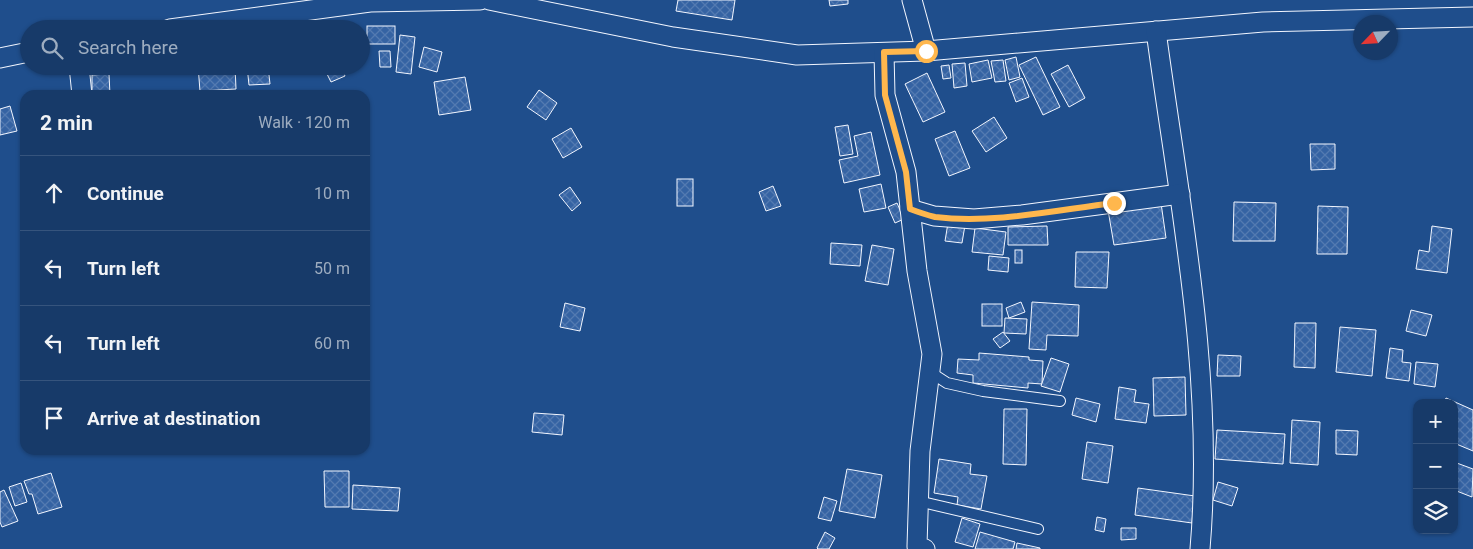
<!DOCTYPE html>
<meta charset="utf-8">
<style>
body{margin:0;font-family:Roboto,sans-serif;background:#244571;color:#f1f3f6}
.controls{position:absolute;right:15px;bottom:15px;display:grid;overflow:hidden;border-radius:10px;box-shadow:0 1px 4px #0004}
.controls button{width:45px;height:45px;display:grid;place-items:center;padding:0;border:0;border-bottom:1px solid #36547d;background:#173a69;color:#f1f3f6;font:25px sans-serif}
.compass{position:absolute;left:1353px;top:15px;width:45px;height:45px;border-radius:50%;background:#173a69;box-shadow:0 1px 4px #0004;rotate:245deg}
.stop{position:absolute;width:15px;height:15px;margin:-11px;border:4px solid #ffb74d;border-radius:50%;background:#fff}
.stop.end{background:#ffb74d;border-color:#fff;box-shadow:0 1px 5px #0008}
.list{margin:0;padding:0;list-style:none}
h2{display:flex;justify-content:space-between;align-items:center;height:65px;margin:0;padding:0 20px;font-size:21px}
h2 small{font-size:16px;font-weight:400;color:#9eadc0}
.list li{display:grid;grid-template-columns:32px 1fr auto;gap:15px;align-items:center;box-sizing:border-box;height:75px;padding:0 20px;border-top:1px solid #36547d}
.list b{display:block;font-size:19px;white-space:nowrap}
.list em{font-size:16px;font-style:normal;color:#9eadc0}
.icon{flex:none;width:28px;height:28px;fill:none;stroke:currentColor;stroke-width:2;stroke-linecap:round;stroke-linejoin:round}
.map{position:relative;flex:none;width:1473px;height:549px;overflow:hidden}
.search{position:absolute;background:#173a69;box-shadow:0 1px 4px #0004;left:20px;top:20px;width:350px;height:55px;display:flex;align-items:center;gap:12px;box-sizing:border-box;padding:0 18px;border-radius:28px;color:#9eadc0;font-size:19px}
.panel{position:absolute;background:#173a69;box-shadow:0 1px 4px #0004;left:20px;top:90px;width:350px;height:365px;border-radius:15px}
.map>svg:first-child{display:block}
.building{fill:url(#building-cross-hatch);stroke:#f2f6ff}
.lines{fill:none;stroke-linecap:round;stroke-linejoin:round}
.lane-casing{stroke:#f2f6ff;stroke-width:12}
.street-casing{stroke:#f2f6ff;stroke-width:21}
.lane{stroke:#1f4e8c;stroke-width:10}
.street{stroke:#1f4e8c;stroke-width:19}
.route{stroke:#ffb74d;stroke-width:6}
</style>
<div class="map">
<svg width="1473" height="549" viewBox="0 0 1473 549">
<defs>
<pattern id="building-cross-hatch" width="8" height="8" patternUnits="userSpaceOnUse" patternTransform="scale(1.25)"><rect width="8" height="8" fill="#3563a3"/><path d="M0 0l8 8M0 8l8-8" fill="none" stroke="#537ab1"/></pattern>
</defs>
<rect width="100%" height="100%" fill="#1f4e8c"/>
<g class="building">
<path d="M678,0H735L732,20L676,11Z"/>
<path d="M829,0H848V4L830,6Z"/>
<rect x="367" y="26" width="28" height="18"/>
<path d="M400,35L415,37L411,74L396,72Z"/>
<path d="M424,47L442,52L437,72L419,67Z"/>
<path d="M379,51H390L391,67H380Z"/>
<path d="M1016,57L1020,77L1009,80L1005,60Z"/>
<path d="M1036,57L1060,107L1043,115L1019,65Z"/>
<path d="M988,60L992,78L972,82L969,64Z"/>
<path d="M1003,60L1006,81L995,82L991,61Z"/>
<path d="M965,63L967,86L954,88L952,64Z"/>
<path d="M949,65L951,78L943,79L941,66Z"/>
<path d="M1068,65L1085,98L1069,107L1051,74Z"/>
<path d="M198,66H235L236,89L200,91Z"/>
<path d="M247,66H268L270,84L249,85Z"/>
<path d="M323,66H341L345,76L331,82Z"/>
<path d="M927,73L945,112L923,122L905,84Z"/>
<path d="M109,74L110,95H92V75Z"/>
<path d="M465,77L471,110L439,115L434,82Z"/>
<path d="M1022,78L1029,97L1016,102L1009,83Z"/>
<path d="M539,90L557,103L546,120L527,107Z"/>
<path d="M10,106L17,131L0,135V109Z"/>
<path d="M994,117L1007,138L986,152L972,131Z"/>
<path d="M848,125L853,154L840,156L835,127Z"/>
<path d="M571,128L582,147L563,158L552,139Z"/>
<path d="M955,131L970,168L949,176L935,139Z"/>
<path d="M871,132L880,175L844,183L839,160L858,156L854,136Z"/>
<path d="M1310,144H1335V169L1311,170Z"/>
<rect x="677" y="179" width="16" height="27"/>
<path d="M881,184L886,208L864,212L859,189Z"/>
<path d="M773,186L781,206L766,211L759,192Z"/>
<path d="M570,187L581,203L572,211L559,195Z"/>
<path d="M1234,202L1276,203L1275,241H1233Z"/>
<path d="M897,203L904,219L895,223L888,207Z"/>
<path d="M1161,203L1166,238L1114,245L1108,210Z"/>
<path d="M1318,206L1348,207L1347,254H1317Z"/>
<path d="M948,223L965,225L962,243L945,241Z"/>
<path d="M1047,226L1048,245H1008V227Z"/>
<path d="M1432,226L1452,229L1447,273L1416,269L1419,250L1429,252Z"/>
<path d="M975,228L1006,232L1003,255L972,252Z"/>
<path d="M831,243L862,245L860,266L830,264Z"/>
<path d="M872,245L894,249L888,285L865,281Z"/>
<rect x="1015" y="250" width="7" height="13"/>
<path d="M1076,252H1109L1107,288L1075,287Z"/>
<path d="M989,256L1009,258L1008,272L988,270Z"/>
<path d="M1021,302L1025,312L1009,318L1006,308Z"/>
<path d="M1032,302L1079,305L1078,336L1047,335L1046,350L1029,349Z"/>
<path d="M565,303L585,308L580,331L560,327Z"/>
<rect x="982" y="304" width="20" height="22"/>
<path d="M1411,310L1432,315L1426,336L1406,331Z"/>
<path d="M1005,318L1027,319L1026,334L1004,333Z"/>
<path d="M1295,323H1316L1315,368L1294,367Z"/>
<path d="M1340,327L1376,330L1372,376L1336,372Z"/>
<path d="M1003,332L1010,341L1000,348L993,339Z"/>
<path d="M1390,348L1403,350L1402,362L1411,363L1409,381L1386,378Z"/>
<path d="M979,353L1029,357V360L1043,361L1042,384L1028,383V388L973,383V375L957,373L958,359L979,360Z"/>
<path d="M1218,355L1241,356L1240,376H1217Z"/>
<path d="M1051,358L1069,364L1060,392L1041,386Z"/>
<path d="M1416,362L1438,364L1435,387L1414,384Z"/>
<path d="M1185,377L1186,415L1154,416L1153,378Z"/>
<path d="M1119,387L1136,390L1134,402L1149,404L1146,423L1115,419Z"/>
<path d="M1076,398L1100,404L1096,422L1072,415Z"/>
<path d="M1446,398L1473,410V451L1454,443V403H1444Z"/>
<path d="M1004,409H1027L1026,465L1003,464Z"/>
<path d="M534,413L564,415L562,435L532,432Z"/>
<path d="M1292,420L1320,422L1318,465L1290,463Z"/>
<path d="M1217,430L1285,434L1283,464L1215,459Z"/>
<path d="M1336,430L1358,431L1357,455L1336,454Z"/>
<path d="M1087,442L1113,446L1108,483L1082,479Z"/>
<path d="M939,459L971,464L970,474L987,476L981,509L957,505L958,497L934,493Z"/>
<path d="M1454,462L1473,469L1472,497L1454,490Z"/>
<path d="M847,469L882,475L875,518L839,511Z"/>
<path d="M324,471H349V507H325Z"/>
<path d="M51,473L62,507L38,514L32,494H29L24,481Z"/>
<path d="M1218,482L1238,488L1232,506L1213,500Z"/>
<path d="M21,483L27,502L15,506L9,487Z"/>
<path d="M353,485L400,488L398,511L352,509Z"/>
<path d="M1138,488L1195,496L1192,523L1135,515Z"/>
<path d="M4,490L18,521L2,527L0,522V492Z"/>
<path d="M824,497L837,501L831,521L818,518Z"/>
<path d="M1097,517L1106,519L1104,532L1095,530Z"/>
<path d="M962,518L980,524L973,547L955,542Z"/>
<path d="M1121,528H1136V539L1121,540Z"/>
<path d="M825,532L835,538L829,549H818L817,548Z"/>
<path d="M980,532L1015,542L1013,549H975Z"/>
<path d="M1017,543L1040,548V549H1016Z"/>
</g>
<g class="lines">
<defs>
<g id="lane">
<path d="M930,372L947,383L983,391L1060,401"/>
<path d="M918,501L1038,529"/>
</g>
<g id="street">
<path d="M489,0L673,37L797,55L926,51L1263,22L1473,17"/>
<path d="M912,0L926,51"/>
<path d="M170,29L370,2L480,0"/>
<path d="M1156,31C1179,202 1215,376 1200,549"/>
<path d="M884,53L885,95L906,172L917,271L932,354L920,451L917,546L925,549"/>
<path d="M0,58L29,52"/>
<path d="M79,66L82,95"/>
<path d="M910,209L934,216L974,219L1022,215L1180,194"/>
</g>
</defs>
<use href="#lane" class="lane-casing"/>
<use href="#street" class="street-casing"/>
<use href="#lane" class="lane"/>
<use href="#street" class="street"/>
</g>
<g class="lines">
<path class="route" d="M926,51L884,52L885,95L906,172L910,209C918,212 927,215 935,217C994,224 1056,210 1114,203"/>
</g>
</svg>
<div class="controls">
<button>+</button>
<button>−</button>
<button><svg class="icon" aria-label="layers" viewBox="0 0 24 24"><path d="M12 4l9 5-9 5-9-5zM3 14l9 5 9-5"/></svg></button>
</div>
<svg class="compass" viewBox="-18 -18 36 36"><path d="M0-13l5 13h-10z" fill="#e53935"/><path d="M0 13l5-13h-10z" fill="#9eadc0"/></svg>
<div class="stop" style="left:926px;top:51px"></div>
<div class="stop end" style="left:1114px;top:203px"></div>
<div class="search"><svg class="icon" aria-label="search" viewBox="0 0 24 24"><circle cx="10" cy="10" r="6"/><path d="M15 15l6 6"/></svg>Search here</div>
<section class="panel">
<h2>2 min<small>Walk · 120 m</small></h2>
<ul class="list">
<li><svg class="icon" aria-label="ahead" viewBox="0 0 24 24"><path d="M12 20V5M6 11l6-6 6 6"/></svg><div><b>Continue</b></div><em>10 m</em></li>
<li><svg class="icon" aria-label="left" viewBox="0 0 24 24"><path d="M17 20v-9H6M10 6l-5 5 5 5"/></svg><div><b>Turn left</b></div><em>50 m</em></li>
<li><svg class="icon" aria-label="left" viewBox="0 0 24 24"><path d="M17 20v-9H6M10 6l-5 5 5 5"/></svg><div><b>Turn left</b></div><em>60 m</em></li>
<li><svg class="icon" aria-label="arrive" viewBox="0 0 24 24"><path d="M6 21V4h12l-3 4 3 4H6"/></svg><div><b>Arrive at destination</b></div></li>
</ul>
</section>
</div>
